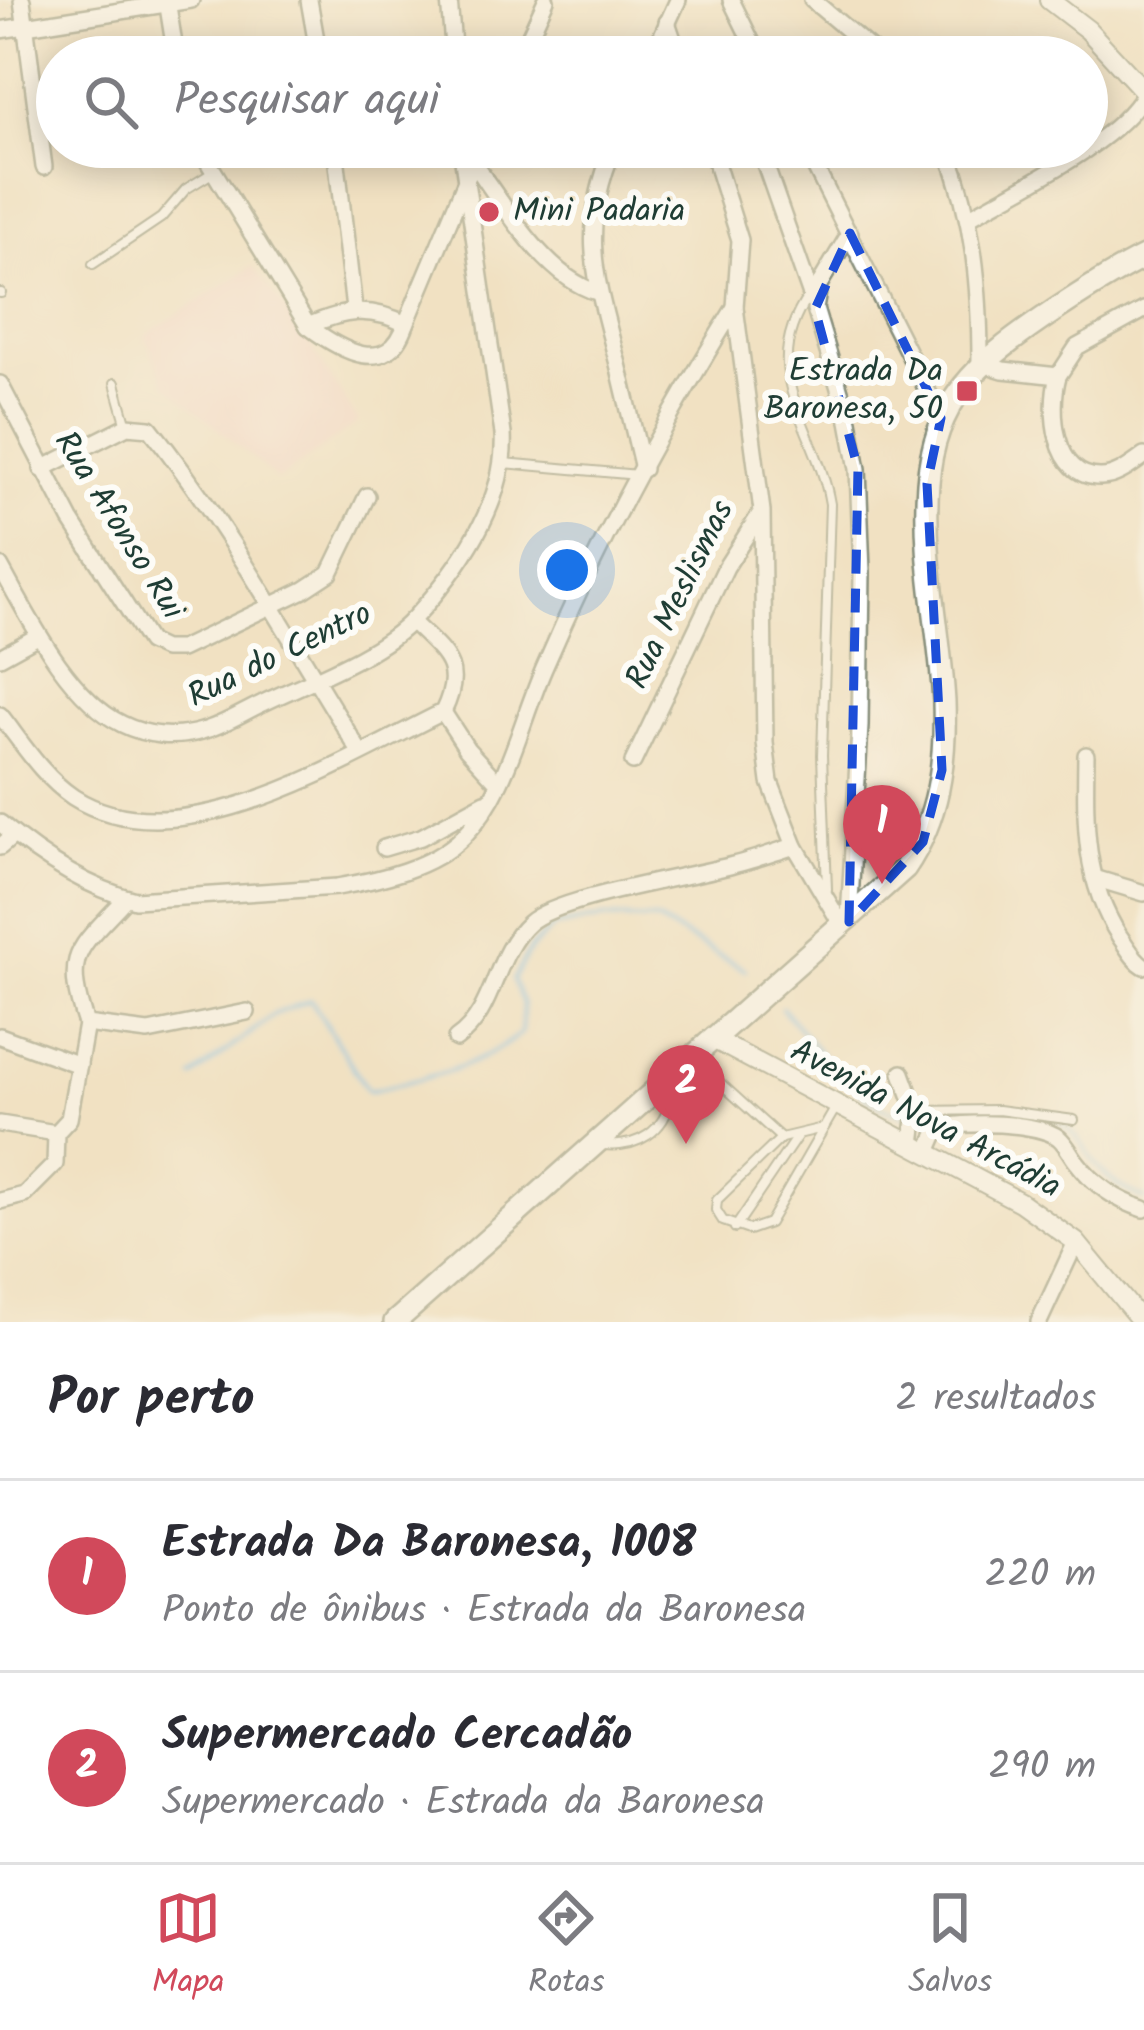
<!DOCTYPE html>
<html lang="pt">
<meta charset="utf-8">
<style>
body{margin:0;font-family:Kalam,sans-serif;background:#f2f2f3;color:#2b2b33}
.you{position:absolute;left:567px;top:570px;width:42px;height:42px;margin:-30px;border:9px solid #fff;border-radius:50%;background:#1a73e8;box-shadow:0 0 0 18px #1a73e833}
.badge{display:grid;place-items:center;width:78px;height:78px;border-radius:50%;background:#d1495b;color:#fff;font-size:39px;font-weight:700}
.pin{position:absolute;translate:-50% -99px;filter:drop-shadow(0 3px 6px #0008)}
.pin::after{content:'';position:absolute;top:63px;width:42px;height:36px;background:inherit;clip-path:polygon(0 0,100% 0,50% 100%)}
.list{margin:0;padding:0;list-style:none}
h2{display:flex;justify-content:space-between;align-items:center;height:156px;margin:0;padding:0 48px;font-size:51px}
h2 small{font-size:39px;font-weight:400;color:#7c7c81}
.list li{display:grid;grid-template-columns:78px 1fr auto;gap:36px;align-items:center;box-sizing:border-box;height:192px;padding:0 48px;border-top:3px solid #e1e1e2}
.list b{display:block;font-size:45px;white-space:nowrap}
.list p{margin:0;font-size:39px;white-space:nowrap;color:#7c7c81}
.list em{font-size:39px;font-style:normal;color:#7c7c81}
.icon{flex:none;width:66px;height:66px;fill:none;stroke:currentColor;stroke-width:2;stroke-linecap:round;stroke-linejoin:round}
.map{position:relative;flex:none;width:1144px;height:1322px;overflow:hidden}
.search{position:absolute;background:#fff;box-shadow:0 6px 30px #0003;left:36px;right:36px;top:36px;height:132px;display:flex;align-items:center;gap:30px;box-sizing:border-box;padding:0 42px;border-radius:66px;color:#7c7c81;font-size:45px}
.sheet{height:540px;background:#fff}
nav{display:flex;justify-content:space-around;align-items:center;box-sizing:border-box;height:168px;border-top:3px solid #e1e1e2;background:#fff;font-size:33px;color:#7c7c81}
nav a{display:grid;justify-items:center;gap:6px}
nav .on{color:#d1495b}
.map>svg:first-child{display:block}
.built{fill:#f7d1c8}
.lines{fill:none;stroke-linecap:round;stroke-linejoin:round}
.stream{stroke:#72bbeb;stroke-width:4.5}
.service-casing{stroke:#888f7b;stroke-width:12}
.minor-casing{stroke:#888f7b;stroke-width:20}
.tertiary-casing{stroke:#888f7b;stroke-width:22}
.secondary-casing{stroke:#888f7b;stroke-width:26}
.service{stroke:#fff;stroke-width:8}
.minor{stroke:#fff;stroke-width:15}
.tertiary{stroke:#fff;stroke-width:18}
.secondary{stroke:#fff;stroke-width:21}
.marked{fill:none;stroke:#1d4ed8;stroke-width:9;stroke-dasharray:24 15;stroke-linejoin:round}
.poi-dot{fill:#d1495b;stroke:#fdfcf7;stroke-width:4.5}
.labels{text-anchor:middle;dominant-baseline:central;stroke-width:12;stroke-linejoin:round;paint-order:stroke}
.poi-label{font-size:33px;fill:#1f3d34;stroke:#fdfcf7;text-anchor:start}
.street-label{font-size:33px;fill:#1f3d34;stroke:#fdfcf7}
</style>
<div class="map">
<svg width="1144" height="1322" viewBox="0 0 1144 1322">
<rect width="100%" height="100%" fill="#fdfcf7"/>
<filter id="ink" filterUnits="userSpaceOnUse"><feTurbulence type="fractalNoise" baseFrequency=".00833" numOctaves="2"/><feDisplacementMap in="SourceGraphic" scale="24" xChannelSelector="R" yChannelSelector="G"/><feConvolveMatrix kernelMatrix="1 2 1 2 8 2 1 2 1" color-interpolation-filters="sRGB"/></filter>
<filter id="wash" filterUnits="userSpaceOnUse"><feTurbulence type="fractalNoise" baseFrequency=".004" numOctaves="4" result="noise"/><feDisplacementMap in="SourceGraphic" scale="48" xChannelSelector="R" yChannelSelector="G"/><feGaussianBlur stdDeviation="2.7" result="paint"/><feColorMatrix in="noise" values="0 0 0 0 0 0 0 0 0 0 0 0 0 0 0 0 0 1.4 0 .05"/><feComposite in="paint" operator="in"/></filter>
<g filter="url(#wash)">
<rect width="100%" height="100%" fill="#f1e1c2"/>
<path class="built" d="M253,266L308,340L358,422L278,480L166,385L144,335Z"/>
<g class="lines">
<g class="stream">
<path d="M782,1008C827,1060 871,1128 948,1119"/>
<path d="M193,1077L275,1014L311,1000L368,1091C424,1079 476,1069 521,1033L523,1004L513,980L530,949L553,927L603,918L656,920L746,970"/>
<path d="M960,1118L1014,1116"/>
<path d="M1055,1120C1077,1132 1081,1144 1095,1163C1108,1181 1125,1190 1144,1199"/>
</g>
</g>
</g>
<g filter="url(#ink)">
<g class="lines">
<defs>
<g id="service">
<path d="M93,264L161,218L186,189L212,173"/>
<path d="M0,293H1"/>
<path d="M809,295C754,374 817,425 830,504L822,755L827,889"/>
<path d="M115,383L127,426"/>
<path d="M504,463L638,475"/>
<path d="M671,1103L702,1080L718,1081L781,1138"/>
<path d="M916,1111L998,1110L1074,1120"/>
<path d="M823,1128L781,1138L717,1200L716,1210L723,1221L749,1230L769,1223L836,1107"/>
<path d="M604,1145C637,1148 665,1132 671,1097"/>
<path d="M735,1228L798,1135"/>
</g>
<g id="minor">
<path d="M22,0L44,167"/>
<path d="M167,0L176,57"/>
<path d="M309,0L319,57"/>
<path d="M449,0L454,57"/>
<path d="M731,0L759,57"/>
<path d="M812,0L880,57"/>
<path d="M667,22L679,57"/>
<path d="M0,30L191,0"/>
<path d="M716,48L720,57"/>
<path d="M520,57L546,0"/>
<path d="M652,57L678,0"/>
<path d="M199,147L308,326C344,310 370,306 406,324L480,147"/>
<path d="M335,147L354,309"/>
<path d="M614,147C577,234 597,282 619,368C627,401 635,435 643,469"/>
<path d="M711,147L740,240L735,307L762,511L765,743L770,782L795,846L843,927"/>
<path d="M759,147L813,301"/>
<path d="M805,147L941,418"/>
<path d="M946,147C974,218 980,287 980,363L1003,370L1058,376L1077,347L1144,310"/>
<path d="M473,162C503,204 546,278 597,292"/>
<path d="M970,217C1019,188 1118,142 1144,94"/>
<path d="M308,326C341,351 388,378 406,324"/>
<path d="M1058,376C1049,409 1053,478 1101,477C1117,477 1131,465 1144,456"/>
<path d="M0,384L71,520L149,642L164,649H181L304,590L330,573L367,496"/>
<path d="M42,469L127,426L150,428C231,530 291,642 360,752"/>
<path d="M0,566C28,616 68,698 122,724C146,736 176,739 202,731C222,726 242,713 261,704C306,682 379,656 413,619C458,571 507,502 503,434L461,147"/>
<path d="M0,657L38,636"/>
<path d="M443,712L467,749L499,784"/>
<path d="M0,715C22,743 43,777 73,797C179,865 346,759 443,712C466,665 444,654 411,621"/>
<path d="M1086,755C1085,820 1083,880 1120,937C1128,948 1133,959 1144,966"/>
<path d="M633,762L726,567L760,514"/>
<path d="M0,823C39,856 85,887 135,900L337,887C379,880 432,868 463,837C509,790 520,721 546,664C599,541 665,420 735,307"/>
<path d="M0,847L14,835"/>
<path d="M384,848L421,837L485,802"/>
<path d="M1094,878L1144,893"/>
<path d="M126,898C79,949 62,952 86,1024L148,1032L247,1012"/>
<path d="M849,919L860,726L862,572L858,469L849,421L815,309L819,285L850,233"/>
<path d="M0,1036L79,1065"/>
<path d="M456,1039C496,1011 493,955 529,923C558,897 689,877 733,865C754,860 775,852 795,846"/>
<path d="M902,1073L916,1111L912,1144"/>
<path d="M0,1124L56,1133"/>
<path d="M928,1152L938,1129C963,1120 1037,1122 1059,1138C1066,1144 1070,1153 1076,1161C1094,1185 1115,1200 1144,1209"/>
<path d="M0,1201L24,1195L55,1164L56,1133L69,1119L86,1024"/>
<path d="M1039,1322L1076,1242"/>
</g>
<g id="tertiary">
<path d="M1049,0L1088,30L1144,91"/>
<path d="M715,1040L1020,1202L1076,1242L1142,1322"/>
</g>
<path id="secondary" d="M395,1322L905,868C939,818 946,762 944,702C940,630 922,555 928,483C934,400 978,363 1042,319C1076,296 1108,275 1144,257"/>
</defs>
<use href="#service" class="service-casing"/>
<use href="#minor" class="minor-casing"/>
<use href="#tertiary" class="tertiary-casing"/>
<use href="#secondary" class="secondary-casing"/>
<use href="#service" class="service"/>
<use href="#minor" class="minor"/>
<use href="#tertiary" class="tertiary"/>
<use href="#secondary" class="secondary"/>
</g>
</g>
<path d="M0 0H1144V1322H0ZM850,233L941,418L927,484L942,770L923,842L849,922L858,469L815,309Z" fill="#f1e1c2" fill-opacity=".55" fill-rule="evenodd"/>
<path class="marked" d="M850,233L941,418L927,484L942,770L923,842L849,922L858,469L815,309Z"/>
<g class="poi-dot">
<circle cx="489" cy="212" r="12"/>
<rect x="955" y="379" width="24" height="24" rx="6"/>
</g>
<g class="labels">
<g class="poi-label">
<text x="513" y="212">Mini Padaria</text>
<text x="943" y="372" text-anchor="end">Estrada Da<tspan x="943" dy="38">Baronesa, 50</tspan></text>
</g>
<g class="street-label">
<text transform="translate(118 526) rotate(58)">Rua Afonso Rui</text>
<text transform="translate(681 595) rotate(-64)">Rua Meslismas</text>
<text transform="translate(280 656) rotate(-26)">Rua do Centro</text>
<text transform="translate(925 1120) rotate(28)">Avenida Nova Arcádia</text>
</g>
</g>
</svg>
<div class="you"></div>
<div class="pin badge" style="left:882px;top:884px">1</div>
<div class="pin badge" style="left:686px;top:1144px">2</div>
<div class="search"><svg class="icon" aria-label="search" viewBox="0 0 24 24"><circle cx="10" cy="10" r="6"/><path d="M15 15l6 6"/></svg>Pesquisar aqui</div>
</div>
<section class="sheet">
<h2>Por perto<small>2 resultados</small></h2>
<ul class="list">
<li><span class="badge">1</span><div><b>Estrada Da Baronesa, 1008</b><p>Ponto de ônibus · Estrada da Baronesa</p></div><em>220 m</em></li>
<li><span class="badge">2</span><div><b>Supermercado Cercadão</b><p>Supermercado · Estrada da Baronesa</p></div><em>290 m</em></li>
</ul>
</section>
<nav>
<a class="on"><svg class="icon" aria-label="map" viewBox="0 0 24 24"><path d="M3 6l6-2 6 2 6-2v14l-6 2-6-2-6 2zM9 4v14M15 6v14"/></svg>Mapa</a>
<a><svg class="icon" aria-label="directions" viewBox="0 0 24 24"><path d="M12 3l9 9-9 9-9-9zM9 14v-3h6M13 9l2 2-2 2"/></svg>Rotas</a>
<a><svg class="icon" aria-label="saved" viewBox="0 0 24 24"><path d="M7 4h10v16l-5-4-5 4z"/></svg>Salvos</a>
</nav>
